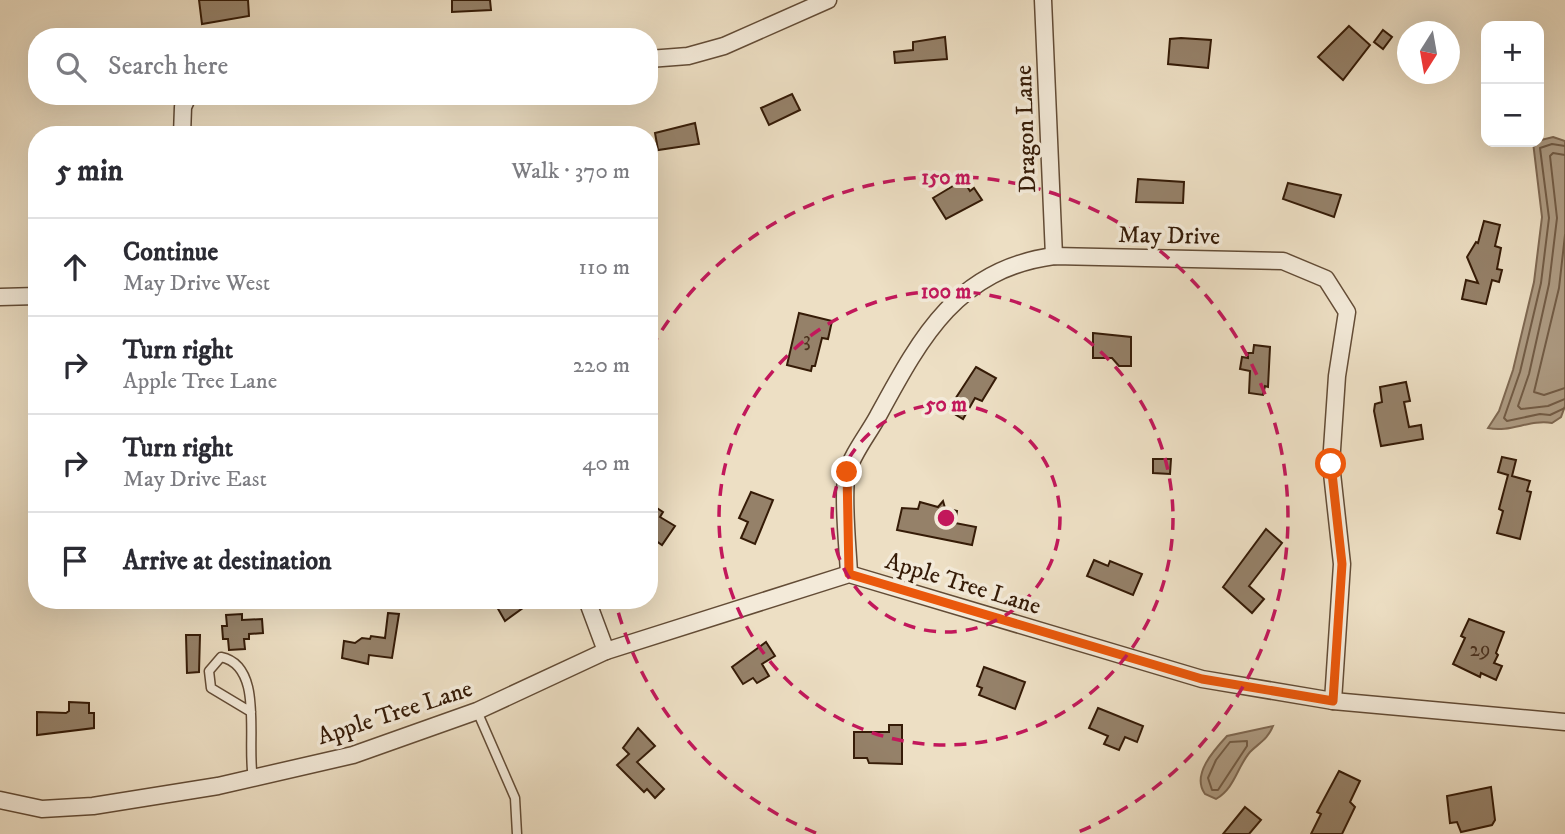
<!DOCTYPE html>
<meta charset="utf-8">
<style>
body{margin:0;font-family:"IM FELL DW Pica",serif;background:#f2f2f3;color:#2b2b33}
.controls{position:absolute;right:21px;top:21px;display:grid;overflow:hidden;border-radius:14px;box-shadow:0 7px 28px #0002}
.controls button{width:63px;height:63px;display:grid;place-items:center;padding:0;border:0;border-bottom:2px solid #e1e1e2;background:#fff;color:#2b2b33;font:35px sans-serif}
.compass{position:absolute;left:1397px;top:21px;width:63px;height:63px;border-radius:50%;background:#fff;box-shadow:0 7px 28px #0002;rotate:191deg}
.stop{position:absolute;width:21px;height:21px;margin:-16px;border:5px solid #ea580c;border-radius:50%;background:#fff}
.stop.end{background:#ea580c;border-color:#fff;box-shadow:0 2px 7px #0008}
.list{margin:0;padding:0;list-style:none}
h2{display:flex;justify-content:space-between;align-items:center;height:91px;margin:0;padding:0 28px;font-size:30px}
h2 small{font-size:23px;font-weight:400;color:#7c7c81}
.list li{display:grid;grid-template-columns:46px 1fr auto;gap:21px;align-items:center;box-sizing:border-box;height:98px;padding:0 28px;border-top:2px solid #e1e1e2}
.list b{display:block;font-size:26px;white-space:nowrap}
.list p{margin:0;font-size:23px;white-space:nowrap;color:#7c7c81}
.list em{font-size:23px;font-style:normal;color:#7c7c81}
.icon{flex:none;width:38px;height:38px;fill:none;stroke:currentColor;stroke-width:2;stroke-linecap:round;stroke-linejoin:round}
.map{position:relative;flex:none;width:1565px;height:834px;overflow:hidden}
.search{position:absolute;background:#fff;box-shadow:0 7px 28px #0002;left:28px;top:28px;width:630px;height:77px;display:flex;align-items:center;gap:18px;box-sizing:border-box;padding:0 24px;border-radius:28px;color:#7c7c81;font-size:26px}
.panel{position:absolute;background:#fff;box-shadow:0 7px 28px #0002;left:28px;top:126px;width:630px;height:483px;border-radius:28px}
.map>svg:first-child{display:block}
.water{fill:#ae9c84;stroke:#7e6852;stroke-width:2}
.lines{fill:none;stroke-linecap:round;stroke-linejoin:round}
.shore{stroke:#725c46;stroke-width:2}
.building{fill:#958169;stroke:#351b07;stroke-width:2}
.service-casing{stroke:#634c36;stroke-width:11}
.minor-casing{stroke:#634c36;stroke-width:19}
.service{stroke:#f3ead9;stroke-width:8}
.minor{stroke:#f3ead9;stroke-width:16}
.route{stroke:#ea580c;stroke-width:9}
.ring{fill:none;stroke:#c2185b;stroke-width:3.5;stroke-dasharray:12 9}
.labels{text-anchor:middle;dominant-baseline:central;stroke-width:7;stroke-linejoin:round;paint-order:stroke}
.number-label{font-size:21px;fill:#4d3420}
.street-label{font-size:24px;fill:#351b07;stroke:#f3ead9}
.centre{fill:#c2185b;stroke:#f3ead9;stroke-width:3.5}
.ring-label{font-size:21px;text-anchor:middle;font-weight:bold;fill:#c2185b;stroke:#f3ead9;stroke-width:7;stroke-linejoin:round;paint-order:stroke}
</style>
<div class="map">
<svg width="1565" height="834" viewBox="0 0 1565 834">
<rect width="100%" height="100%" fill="#eddfc4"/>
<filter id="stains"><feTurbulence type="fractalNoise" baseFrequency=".00286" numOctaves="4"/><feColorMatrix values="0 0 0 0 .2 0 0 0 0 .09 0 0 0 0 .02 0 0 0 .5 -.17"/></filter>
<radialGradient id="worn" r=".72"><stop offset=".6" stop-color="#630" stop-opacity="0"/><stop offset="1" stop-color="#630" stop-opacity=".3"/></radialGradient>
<g class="water">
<path d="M1553,137L1565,141V406L1561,417L1552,423C1530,419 1510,433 1488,428L1499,411L1513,370L1534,282L1542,217L1533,142Z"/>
<path d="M1273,726C1268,739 1259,743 1250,752C1237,767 1235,788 1216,799L1205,794C1191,775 1214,750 1227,736Z"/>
</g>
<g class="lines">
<g class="shore">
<path d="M1565,146L1552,144L1540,148L1549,218L1541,283L1520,372L1504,418L1507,421L1540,414L1550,415L1565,408"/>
<path d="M1565,155L1553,153L1550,156L1557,218L1549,284L1529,374L1518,406L1521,409L1548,406L1565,399"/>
<path d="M1565,235L1559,288L1534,392L1544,395L1565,388"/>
<path d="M1247,741V746L1218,790H1212L1208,778L1216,760L1230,742Z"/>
</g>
</g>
<g class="building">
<path d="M199,0H248L249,16L202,24Z"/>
<path d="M452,0H490L491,10L452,12Z"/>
<path d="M1349,26L1370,45L1343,80L1318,57Z"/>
<path d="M1383,30L1392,37L1383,49L1374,42Z"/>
<path d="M945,37L947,59L895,63L894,52L913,50V42Z"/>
<path d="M1181,38L1211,40L1208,68L1168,64L1170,39Z"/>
<path d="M792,94L800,110L769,125L761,108Z"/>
<path d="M695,123L699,144L658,150L655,133Z"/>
<path d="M1138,179L1184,182L1183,203L1136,202Z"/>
<path d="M963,180L970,191L974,188L982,200L946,219L933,198Z"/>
<path d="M1288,183L1341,195L1334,217L1283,199Z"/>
<path d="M1484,221L1500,225L1495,246L1501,248L1497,269L1502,270L1499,282L1492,280L1486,304L1462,299L1466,280L1478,283L1467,257L1476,242L1478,243Z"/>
<path d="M799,313L832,321L828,339L822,338L815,366H812L811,371L787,365Z"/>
<path d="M1093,333L1131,337V366H1119L1112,358H1093Z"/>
<path d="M1254,345L1270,347L1268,387L1265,386L1263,395L1249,393L1250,371L1240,369L1242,357L1248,358V353H1253Z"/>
<path d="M976,367L996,378L982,401L975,398L963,419L948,410Z"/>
<path d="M1406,382L1410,401L1404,402L1409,427L1421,425L1423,439L1381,446L1374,411L1375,404L1382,402L1380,387Z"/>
<path d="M1502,457L1516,460L1512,476L1530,481L1527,491L1531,492L1520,539L1497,533L1503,511L1499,509L1508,475L1498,472Z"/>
<path d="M1153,459H1171L1170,474L1153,473Z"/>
<path d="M751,492L773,500L755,544L741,538L748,522L739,518Z"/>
<path d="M943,501L945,508L957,511L955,523L976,527L972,545L897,530L902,508L918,509L920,502L938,507Z"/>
<path d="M649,503L663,512L660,517L675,526L662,545L649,536Z"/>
<path d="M1266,529L1282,543L1249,586L1264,599L1252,613L1223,587Z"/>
<path d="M1094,560L1108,566L1110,561L1142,574L1133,595L1087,576Z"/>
<path d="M493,600H534L505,621Z"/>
<path d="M388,613L399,614L392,658L369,655L368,664L342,658L344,641L355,643L362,638L370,639L371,636L385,638Z"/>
<path d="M242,614V620L262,619L263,633L249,634V639H244L245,649L229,650L228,639H223L222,626H227L226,615Z"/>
<path d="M1469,619L1504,632L1496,653L1498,655L1494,663L1502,666L1496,680L1481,673L1480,677L1453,664L1465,638L1461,636Z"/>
<path d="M186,635H200L199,672L187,673Z"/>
<path d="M766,642L775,656L762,664L769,676L757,683L753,678L743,684L732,667Z"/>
<path d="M984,667L1025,682L1015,709L979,695L982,688L977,686Z"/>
<path d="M69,702L89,703V713H94V728L37,735V712L66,713L69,711Z"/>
<path d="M1098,708L1143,726L1137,742L1125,737L1119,750L1104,744L1108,736L1089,728Z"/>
<path d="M889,725H902V764L869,763L867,758H854V732H889Z"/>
<path d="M638,728L655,746L637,762L664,789L655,798L647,789L644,792L617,765L629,754L623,748Z"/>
<path d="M1339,771L1360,781L1350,802L1355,807L1342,834H1311L1321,814L1317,812Z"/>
<path d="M1491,787L1495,820L1492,825L1461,832L1457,822L1450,823L1447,796Z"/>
<path d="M1245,807L1261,820L1249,834H1223Z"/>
</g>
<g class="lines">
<defs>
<g id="service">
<path d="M477,711L515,798L517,834"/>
<path d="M251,712L211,688L209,671L221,657C265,666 246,742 253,778"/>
</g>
<g id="minor">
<path d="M1043,0L1054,256"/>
<path d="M649,59L688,56L724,46L828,0"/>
<path d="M182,135L183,107L188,96"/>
<path d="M0,297L37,296"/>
<path d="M849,574C848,550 842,494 847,473C852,454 869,433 878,416C921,337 957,269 1054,256L1283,261L1326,279L1347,312L1337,376L1331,464L1342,564L1333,701"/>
<path d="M587,600L606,651"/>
<path d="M0,800L42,809L93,806L218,786L353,755L477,711L606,651L849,574L1202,679L1333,701L1565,722"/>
</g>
</defs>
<use href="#service" class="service-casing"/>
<use href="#minor" class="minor-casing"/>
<use href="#service" class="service"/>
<use href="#minor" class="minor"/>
</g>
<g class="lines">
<path class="route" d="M847,472L849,574L1202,679L1333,701L1342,564L1331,464"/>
</g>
<g class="ring">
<circle cx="946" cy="518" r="114"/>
<circle cx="946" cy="518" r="227"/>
<path d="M816 833A341 341 0 0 1 615 600M651 348A341 341 0 1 1 1076 833"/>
</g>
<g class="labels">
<g class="number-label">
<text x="807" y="340">3</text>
<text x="1480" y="650">29</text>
</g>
<g class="street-label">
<text transform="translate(1026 129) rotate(-92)">Dragon Lane</text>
<text transform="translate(1169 236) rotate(1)">May Drive</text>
<text transform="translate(963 584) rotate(17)">Apple Tree Lane</text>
<text transform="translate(395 713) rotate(-18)">Apple Tree Lane</text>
</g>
</g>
<circle cx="946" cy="518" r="10" class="centre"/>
<g class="ring-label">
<text x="946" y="184">150 m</text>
<text x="946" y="298">100 m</text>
<text x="946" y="411">50 m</text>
</g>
<rect width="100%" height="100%" filter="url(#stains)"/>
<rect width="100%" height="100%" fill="url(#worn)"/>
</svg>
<div class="controls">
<button>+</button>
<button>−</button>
</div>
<svg class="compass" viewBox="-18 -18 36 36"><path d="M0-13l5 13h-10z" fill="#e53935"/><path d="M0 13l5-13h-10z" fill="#7c7c81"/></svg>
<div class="stop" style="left:1331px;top:464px"></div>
<div class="stop end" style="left:847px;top:472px"></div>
<div class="search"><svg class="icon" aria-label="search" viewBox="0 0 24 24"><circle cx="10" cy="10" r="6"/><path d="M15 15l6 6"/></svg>Search here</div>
<section class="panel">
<h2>5 min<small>Walk · 370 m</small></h2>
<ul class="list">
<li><svg class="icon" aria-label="ahead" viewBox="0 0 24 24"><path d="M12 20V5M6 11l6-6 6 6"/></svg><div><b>Continue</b><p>May Drive West</p></div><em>110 m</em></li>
<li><svg class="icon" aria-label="right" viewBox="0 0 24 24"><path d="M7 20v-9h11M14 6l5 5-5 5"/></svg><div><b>Turn right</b><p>Apple Tree Lane</p></div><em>220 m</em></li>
<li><svg class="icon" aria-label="right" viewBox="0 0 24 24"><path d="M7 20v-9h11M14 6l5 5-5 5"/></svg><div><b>Turn right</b><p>May Drive East</p></div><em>40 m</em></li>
<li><svg class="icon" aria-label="arrive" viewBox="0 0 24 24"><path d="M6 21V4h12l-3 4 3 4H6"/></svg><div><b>Arrive at destination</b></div></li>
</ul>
</section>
</div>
